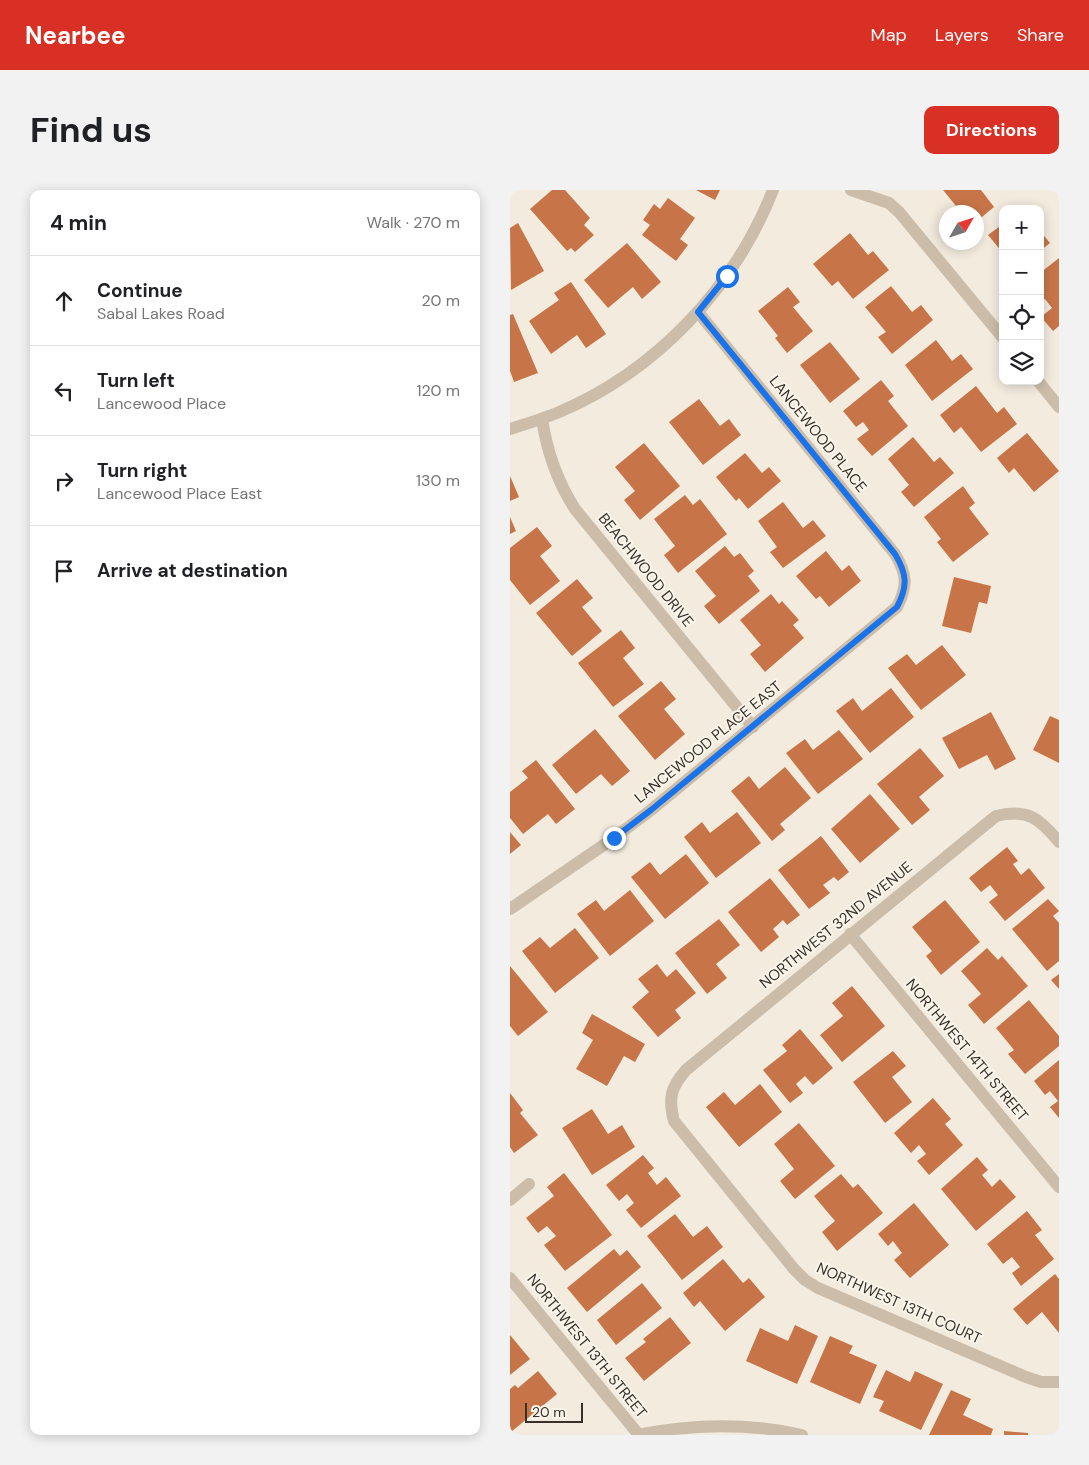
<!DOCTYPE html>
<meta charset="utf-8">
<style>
body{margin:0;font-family:"DM Sans",sans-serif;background:#f2f2f2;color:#202124}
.controls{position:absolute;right:15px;top:15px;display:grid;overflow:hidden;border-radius:10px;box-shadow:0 2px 12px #0003}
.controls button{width:45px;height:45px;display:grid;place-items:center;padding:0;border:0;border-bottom:1px solid #e0e0e0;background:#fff;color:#202124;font:25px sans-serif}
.compass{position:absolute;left:429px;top:15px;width:45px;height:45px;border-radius:50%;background:#fff;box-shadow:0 2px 12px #0003;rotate:51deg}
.scale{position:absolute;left:15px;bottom:12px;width:58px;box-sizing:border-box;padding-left:5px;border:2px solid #383029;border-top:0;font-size:14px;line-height:18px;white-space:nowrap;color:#383029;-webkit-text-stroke:4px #faf5ea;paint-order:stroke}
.stop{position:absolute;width:15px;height:15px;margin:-11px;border:4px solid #1a73e8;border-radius:50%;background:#fff}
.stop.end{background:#1a73e8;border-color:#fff;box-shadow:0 1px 5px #0008}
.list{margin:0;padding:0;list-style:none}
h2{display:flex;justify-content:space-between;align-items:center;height:65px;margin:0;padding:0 20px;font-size:21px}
h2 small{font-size:16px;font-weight:400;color:#757577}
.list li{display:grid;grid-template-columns:32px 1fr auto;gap:15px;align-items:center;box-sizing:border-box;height:90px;padding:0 20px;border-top:1px solid #e0e0e0}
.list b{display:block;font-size:19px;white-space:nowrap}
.list p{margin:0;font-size:16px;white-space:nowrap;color:#757577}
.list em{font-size:16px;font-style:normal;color:#757577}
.icon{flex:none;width:28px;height:28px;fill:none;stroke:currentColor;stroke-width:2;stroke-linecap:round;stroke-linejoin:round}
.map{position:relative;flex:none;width:549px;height:1245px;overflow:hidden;border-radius:10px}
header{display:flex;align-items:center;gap:30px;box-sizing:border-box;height:70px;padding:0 25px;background:#d93025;color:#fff}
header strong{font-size:24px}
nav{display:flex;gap:28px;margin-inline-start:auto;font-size:18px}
.intro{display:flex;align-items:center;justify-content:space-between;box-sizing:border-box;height:120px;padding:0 30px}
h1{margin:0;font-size:35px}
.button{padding:12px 22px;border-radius:10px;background:#d93025;color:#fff;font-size:18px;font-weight:700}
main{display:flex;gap:30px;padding:0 30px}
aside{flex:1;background:#fff;border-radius:10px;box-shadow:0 2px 12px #0003}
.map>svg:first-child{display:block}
.building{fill:#c77548}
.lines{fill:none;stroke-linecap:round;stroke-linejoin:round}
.minor{stroke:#cbbda9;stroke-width:12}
.route{stroke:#1a73e8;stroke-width:6}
.labels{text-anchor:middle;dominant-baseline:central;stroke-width:4;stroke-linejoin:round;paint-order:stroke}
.street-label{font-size:15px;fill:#383029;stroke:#faf5ea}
</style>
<header>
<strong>Nearbee</strong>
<nav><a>Map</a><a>Layers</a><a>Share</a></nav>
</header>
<div class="intro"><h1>Find us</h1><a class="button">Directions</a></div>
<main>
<aside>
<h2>4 min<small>Walk · 270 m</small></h2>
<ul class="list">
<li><svg class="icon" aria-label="ahead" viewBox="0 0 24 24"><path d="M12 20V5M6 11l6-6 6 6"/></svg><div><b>Continue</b><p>Sabal Lakes Road</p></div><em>20 m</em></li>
<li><svg class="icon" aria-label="left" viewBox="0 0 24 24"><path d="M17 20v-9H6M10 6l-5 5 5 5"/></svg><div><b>Turn left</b><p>Lancewood Place</p></div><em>120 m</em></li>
<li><svg class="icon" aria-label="right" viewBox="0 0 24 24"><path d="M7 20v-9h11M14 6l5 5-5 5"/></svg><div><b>Turn right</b><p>Lancewood Place East</p></div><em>130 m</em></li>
<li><svg class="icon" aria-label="arrive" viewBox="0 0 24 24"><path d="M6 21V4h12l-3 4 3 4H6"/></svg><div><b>Arrive at destination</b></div></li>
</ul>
</aside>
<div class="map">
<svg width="549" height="1245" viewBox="0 0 549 1245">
<rect width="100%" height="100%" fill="#f3ebde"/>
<g class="building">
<path d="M42,0H55L80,28L74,35L84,45L65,62L61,58L57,61L20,19Z"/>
<path d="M186,0H210L205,10Z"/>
<path d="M433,0H471L484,17L467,31V22H451Z"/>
<path d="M158,8L185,28L170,49L178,55L166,71L132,45L140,35L133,30L144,14L150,19Z"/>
<path d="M8,33L34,81L1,100L0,38Z"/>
<path d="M493,34V63L478,45Z"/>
<path d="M530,41L540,53L530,61Z"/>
<path d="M340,43L358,65L363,61L379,80L343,109L328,91L322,96L303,74Z"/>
<path d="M117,53L151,92L132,109L123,97L98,118L74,90Z"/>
<path d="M549,68V136L543,141L531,127L542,118L535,109L530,113V83Z"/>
<path d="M61,92L96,144L76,158L67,145L41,164L19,131L49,110L44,103Z"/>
<path d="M381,96L402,122L411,115L423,130L382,164L368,147L376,142L355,117Z"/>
<path d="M278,97L290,112L283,117L303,141L277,163L265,148L268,146L248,121Z"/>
<path d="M3,124L28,183L4,192L0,181V125Z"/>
<path d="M426,150L442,171L451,164L463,179L422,211L395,175Z"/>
<path d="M320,152L350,189L320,213L290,175Z"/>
<path d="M371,190L384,206L378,211L398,236L362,266L347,249L359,240L353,232L346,237L333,221Z"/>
<path d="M466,196L487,223L494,217L507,234L471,262L451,237L444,243L430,225Z"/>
<path d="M189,209L210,236L219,229L231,245L193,275L159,232Z"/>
<path d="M517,243L549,281L524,302L504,278L499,283L487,268Z"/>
<path d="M403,247L424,272L430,267L444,283L404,317L391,302L399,295L378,269Z"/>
<path d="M134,253L170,296L130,330L114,310L125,301L105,277Z"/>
<path d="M235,263L252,283L259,277L271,291L238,319L229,308L226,311L206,287Z"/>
<path d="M0,286L9,307L0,311Z"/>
<path d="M453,296L465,313L459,318L479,344L443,372L427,352L431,349L414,327Z"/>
<path d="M175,305L183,315L190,309L217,344L168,383L154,365L165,356L144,329Z"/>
<path d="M273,312L293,338L303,330L316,346L273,378L260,362L267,357L248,331Z"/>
<path d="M0,327L6,341L0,344Z"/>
<path d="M27,337L42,356L30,366L50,391L20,415L0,390V358Z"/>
<path d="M215,356L224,367L230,363L244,381L238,386L250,401L209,434L194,416L206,406L185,381Z"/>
<path d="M316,361L332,381L339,375L351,391L319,417L310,406L306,409L286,386Z"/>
<path d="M444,387L481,396L477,414L469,412L461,443L432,436Z"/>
<path d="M67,389L83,408L72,417L92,441L62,466L26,423Z"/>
<path d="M261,404L269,414L272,411L289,430L283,435L294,448L255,482L240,464L251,455L230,430Z"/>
<path d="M111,440L125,458L113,468L134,494L103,517L68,473Z"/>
<path d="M432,455L456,485L411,520L378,478L397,464L406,475Z"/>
<path d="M151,491L166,509L154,519L175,544L145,570L108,526Z"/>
<path d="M381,498L404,527L360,563L326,521L343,508L352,521Z"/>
<path d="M481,522L506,569L485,580L477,565L449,579L432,548Z"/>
<path d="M540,526L549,530V573L523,560Z"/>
<path d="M85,539L120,581L102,596L91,584L66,604L42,575Z"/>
<path d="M329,540L353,569L308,604L276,563L295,549L303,560Z"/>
<path d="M410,558L434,586L409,607L420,620L402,635L367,594Z"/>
<path d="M26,570L65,619L46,634L38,624L13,644L0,628V602L18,588L12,581Z"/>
<path d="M275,577L301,608L270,634L275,640L262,651L221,601L239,586L249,599Z"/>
<path d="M360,604L390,639L350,673L321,639Z"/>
<path d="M227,622L251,653L206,688L174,647L192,632L200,643Z"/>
<path d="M0,642L11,655L0,664Z"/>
<path d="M311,646L339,682L328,691L324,687L313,695L320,703L299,719L268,680Z"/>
<path d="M497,657L508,671L503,674L511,685L519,678L535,698L495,731L479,712L488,705L480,695L471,702L459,688Z"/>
<path d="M176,664L199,693L155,729L121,687L140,672L150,685Z"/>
<path d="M260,688L290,725L277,735L273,730L263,739L269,747L251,762L218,722Z"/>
<path d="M120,700L144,731L100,766L67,724L86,710L94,721Z"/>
<path d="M538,709L549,721L543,726L549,733V771L537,781L502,739Z"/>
<path d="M435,710L470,752L431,785L416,766L422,761L402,737Z"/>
<path d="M209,729L230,755L206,774L217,788L197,804L165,763Z"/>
<path d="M65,738L89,768L45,803L12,761L30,747L40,758Z"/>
<path d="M477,758L488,770L492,766L518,796L474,834L458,815L471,804L451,781Z"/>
<path d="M147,774L157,787L166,779L186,803L165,820L171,828L148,847L122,817L139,802L128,789Z"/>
<path d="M0,776L38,822L8,846L0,836Z"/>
<path d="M549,784V799L541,790Z"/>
<path d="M342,796L375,836L332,872L310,845L333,826L322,813Z"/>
<path d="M519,810L549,846V856L515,884L498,864L504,860L486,838Z"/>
<path d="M82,824L135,854L125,872L114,866L97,896L66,879L83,850L72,843Z"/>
<path d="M290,839L323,878L303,895L295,886L286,894L293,903L280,913L253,880L277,861L272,855Z"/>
<path d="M383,861L396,876L382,887L402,912L375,933L343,892Z"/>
<path d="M549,870V928L540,917L548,911L540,901L535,905L524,891Z"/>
<path d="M250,894L272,922L229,957L196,917L214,902L225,915Z"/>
<path d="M0,903L13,920L10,923L28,945L4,963L0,957Z"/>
<path d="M423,908L441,929L435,934L453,955L419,985L407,971L416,964L409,955L401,963L384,943Z"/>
<path d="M82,919L98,944L112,935L125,957L82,985L52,938Z"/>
<path d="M289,933L325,976L285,1009L270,991L284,979L264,954Z"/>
<path d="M133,965L144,978L138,983L147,995L156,987L171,1006L131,1038L116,1020L124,1013L117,1004L109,1011L96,995Z"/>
<path d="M467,967L478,980L472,985L482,997L490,989L506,1007L466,1041L431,999Z"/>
<path d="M54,983L102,1045L55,1081L34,1055L46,1046L37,1036L28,1043L16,1028L44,1006L37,997Z"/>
<path d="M331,984L343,998L348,994L373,1023L327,1061L312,1042L325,1031L304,1006Z"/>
<path d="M404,1013L439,1055L400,1088L384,1070L392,1063L383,1051L378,1056L368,1044Z"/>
<path d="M517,1021L532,1040L525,1045L544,1069L511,1096L502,1083L510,1077L502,1067L493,1074L477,1054Z"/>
<path d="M165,1024L183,1047L197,1036L213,1057L172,1090L137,1046Z"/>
<path d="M104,1059L110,1066L117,1060L131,1077L77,1122L57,1098Z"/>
<path d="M213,1069L233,1093L239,1088L255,1107L215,1141L190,1111L184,1117L173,1103Z"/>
<path d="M545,1084L549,1089V1143L532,1122L517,1135L503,1119Z"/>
<path d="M132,1093L152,1118L106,1155L87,1130Z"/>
<path d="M160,1127L181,1153L134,1191L115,1168L136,1152L133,1149Z"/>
<path d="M285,1135L308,1146L287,1194L236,1171L250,1138L278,1151Z"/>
<path d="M0,1145L20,1169L0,1185Z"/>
<path d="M320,1146L343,1156L339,1163L367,1175L350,1214L300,1192Z"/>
<path d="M376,1180L400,1192L405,1181L433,1194L411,1240L369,1221L374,1211L363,1207Z"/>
<path d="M28,1181L47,1204L1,1242L0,1240V1199L5,1195L8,1198Z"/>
<path d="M441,1200L461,1209L453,1225L483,1239L481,1245H419Z"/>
<path d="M494,1241L518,1243V1245H494Z"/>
</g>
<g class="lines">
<g class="minor">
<path d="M341,0L379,13L389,22L493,148"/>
<path d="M528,191L549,217"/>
<path d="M32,229C37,262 47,291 65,319L243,537"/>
<path d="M0,239C16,234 32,229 47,223C145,182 224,99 263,0"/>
<path d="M549,652C530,629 518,618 486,626L176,880C161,897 158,908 164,931L284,1079L295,1090L308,1098L516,1187L531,1192H549"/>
<path d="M0,719L104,648L141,620L387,417C398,396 397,384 385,364L188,122"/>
<path d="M340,744L549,997"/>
<path d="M0,1010L19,994"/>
<path d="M0,1088L129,1245"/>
<path d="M127,1245C181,1234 239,1233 292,1245"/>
</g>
</g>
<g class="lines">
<path class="route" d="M104,648L141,620L387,417C398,396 397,384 385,364L188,122L217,86"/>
</g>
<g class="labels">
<g class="street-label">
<text transform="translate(308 244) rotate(51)">LANCEWOOD PLACE</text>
<text transform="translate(136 380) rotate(51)">BEACHWOOD DRIVE</text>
<text transform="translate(198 552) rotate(-39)">LANCEWOOD PLACE EAST</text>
<text transform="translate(326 735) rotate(-39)">NORTHWEST 32ND AVENUE</text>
<text transform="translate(457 860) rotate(50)">NORTHWEST 14TH STREET</text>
<text transform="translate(389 1113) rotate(24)">NORTHWEST 13TH COURT</text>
<text transform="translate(77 1156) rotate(51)">NORTHWEST 13TH STREET</text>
</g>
</g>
</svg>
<div class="controls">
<button>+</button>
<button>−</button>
<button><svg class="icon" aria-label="locate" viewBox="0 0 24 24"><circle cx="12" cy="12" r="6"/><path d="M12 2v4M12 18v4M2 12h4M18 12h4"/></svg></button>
<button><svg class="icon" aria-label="layers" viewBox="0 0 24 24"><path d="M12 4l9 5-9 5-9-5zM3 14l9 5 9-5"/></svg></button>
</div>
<svg class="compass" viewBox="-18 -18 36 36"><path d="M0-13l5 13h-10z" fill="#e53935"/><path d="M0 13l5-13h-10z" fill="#757577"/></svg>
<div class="scale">20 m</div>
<div class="stop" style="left:217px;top:86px"></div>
<div class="stop end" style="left:104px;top:648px"></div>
</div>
</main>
